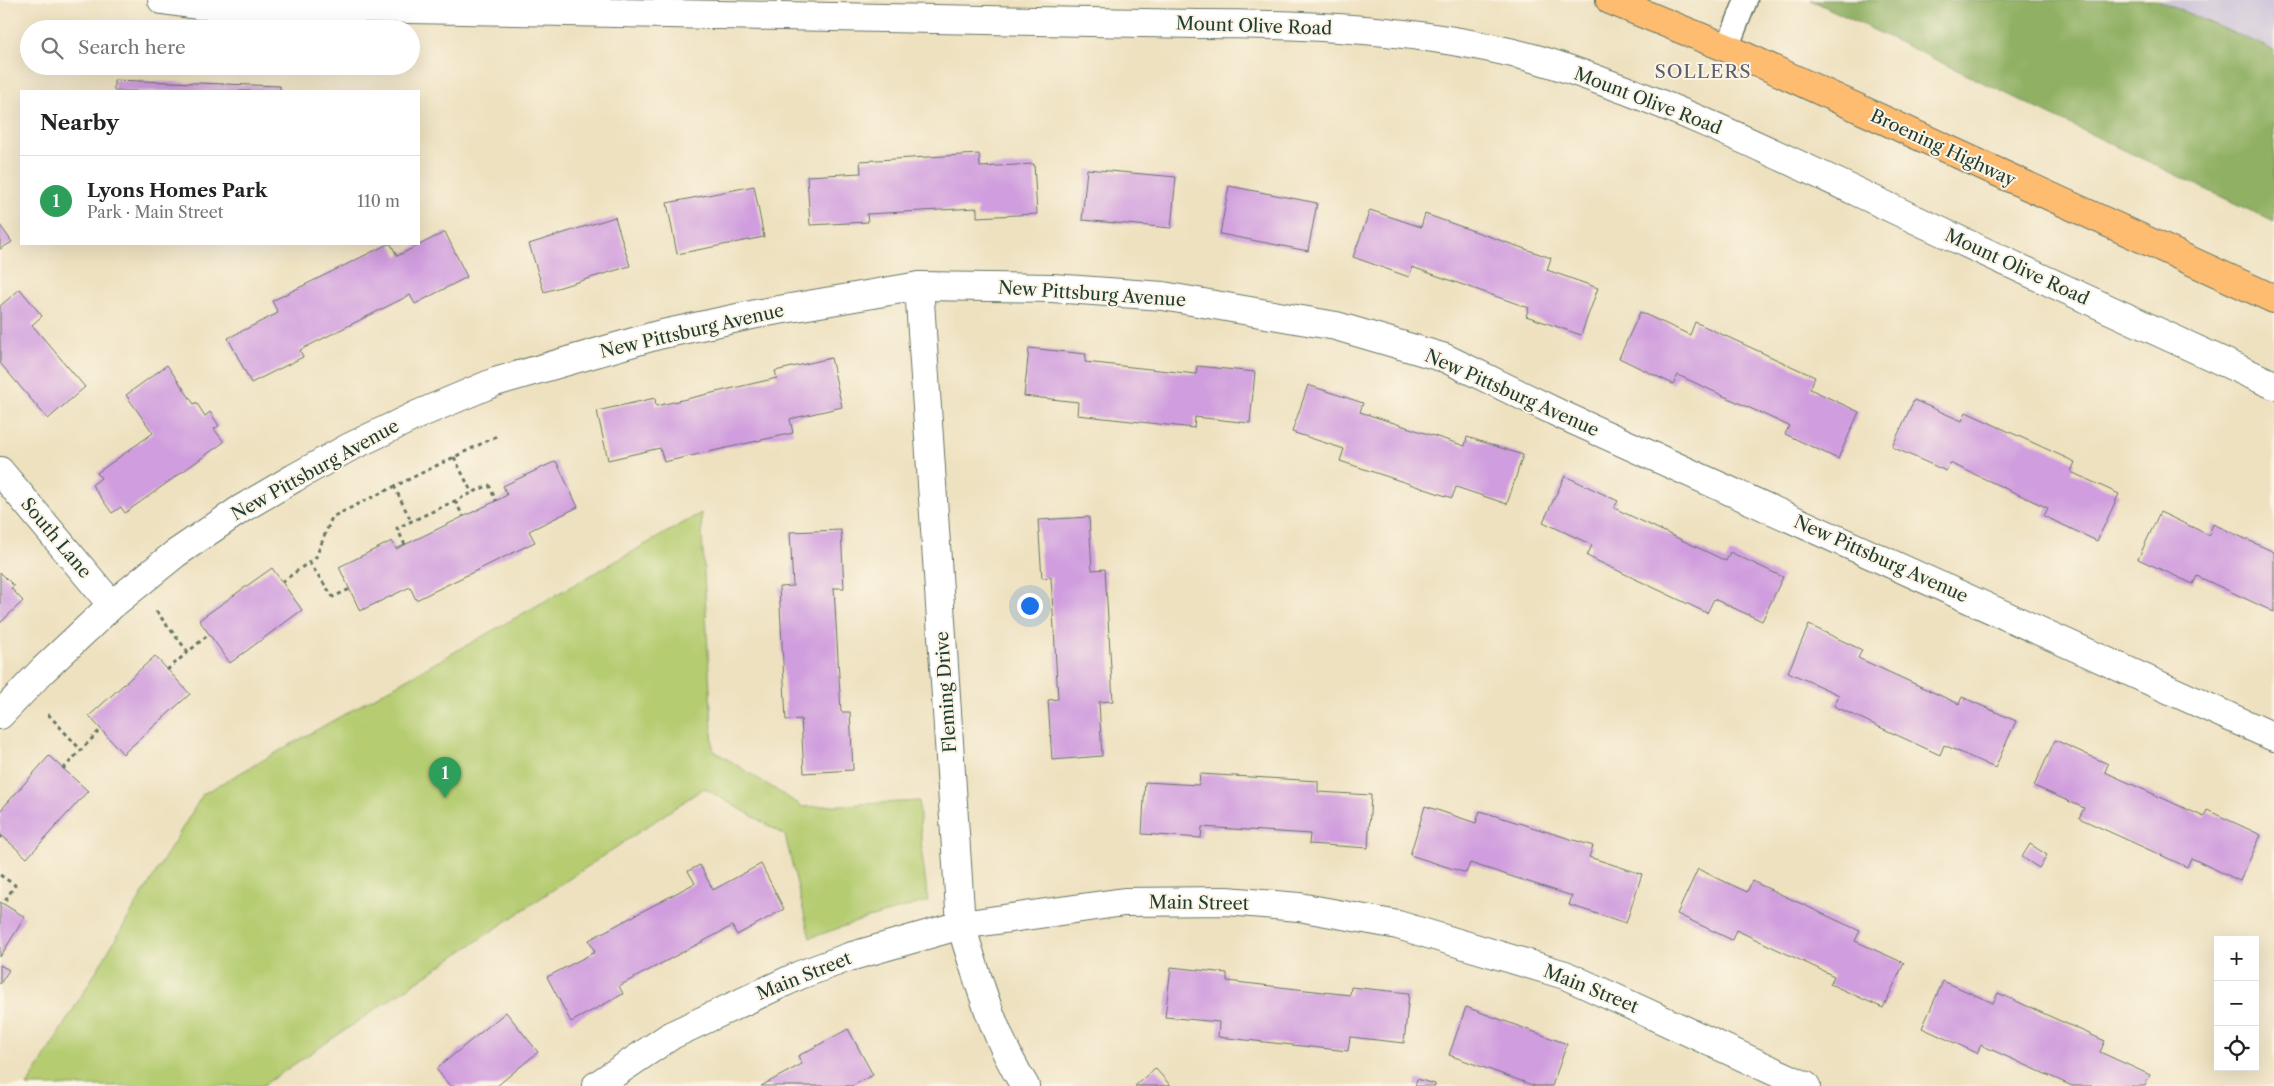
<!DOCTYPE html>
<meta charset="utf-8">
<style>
body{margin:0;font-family:"Libre Caslon Text",serif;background:#f6f6f6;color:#222}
.controls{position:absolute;right:15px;bottom:15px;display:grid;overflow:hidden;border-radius:0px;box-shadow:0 5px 20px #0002}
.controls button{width:45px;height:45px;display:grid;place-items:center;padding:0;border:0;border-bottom:1px solid #e0e0e0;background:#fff;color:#222;font:25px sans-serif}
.you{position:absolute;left:1029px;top:605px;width:18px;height:18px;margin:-12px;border:4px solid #fff;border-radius:50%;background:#1a73e8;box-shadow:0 0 0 8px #1a73e833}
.badge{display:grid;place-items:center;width:32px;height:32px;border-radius:50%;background:#1f6fb2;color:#fff;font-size:16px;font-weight:700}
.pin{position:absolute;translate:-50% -41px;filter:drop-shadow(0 1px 2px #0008)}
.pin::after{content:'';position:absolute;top:26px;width:18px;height:15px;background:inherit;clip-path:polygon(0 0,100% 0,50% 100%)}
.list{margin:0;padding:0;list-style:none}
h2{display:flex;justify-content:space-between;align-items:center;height:65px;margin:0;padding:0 20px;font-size:21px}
h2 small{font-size:16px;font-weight:400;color:#767676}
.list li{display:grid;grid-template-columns:32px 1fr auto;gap:15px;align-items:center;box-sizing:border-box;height:90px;padding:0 20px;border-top:1px solid #e0e0e0}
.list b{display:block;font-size:19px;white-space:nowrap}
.list p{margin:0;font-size:16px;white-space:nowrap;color:#767676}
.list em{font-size:16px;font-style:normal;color:#767676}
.icon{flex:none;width:28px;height:28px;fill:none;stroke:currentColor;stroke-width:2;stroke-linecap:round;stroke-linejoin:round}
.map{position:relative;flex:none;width:2274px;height:1086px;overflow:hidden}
.search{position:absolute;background:#fff;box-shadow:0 5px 20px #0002;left:20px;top:20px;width:400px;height:55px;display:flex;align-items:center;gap:12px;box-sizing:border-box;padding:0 18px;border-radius:28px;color:#767676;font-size:19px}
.panel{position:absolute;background:#fff;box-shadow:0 5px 20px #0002;left:20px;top:90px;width:400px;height:155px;border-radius:0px}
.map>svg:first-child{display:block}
.industrial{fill:#c8bfd8}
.green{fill:#b5cc71;stroke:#6a8452}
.forest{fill:#90b063;stroke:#58764c}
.building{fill:#d09dde}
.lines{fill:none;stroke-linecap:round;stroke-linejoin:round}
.lane-casing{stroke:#677665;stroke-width:25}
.street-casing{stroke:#677665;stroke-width:30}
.primary-casing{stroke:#677665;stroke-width:30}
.path{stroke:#677665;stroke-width:3;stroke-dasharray:4 4;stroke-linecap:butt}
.lane{stroke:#fff;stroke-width:22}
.street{stroke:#fff;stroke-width:28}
.primary{stroke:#fdbc70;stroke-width:28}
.labels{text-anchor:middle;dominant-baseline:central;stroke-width:4;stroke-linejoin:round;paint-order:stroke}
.street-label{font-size:18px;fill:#1f3d34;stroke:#fcf5e5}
.neighbourhood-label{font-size:19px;letter-spacing:1px;fill:#5d5f70;stroke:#fcf5e5}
</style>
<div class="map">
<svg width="2274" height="1086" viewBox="0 0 2274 1086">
<rect width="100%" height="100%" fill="#fcf5e5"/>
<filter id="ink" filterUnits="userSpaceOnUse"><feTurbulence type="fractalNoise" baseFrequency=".02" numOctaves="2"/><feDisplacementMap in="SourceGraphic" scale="10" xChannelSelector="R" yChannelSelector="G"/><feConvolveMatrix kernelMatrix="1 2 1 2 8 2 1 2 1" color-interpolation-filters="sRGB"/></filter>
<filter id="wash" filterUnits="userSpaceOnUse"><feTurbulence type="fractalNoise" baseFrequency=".0096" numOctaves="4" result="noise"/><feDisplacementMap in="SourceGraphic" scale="20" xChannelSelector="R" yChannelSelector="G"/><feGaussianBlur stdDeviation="1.12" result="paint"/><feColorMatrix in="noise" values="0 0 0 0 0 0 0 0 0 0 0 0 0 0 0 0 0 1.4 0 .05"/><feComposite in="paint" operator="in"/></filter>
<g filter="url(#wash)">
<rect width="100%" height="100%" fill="#eee1c0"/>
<path class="industrial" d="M2157,0H2274V50Z"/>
<path class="green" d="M701,513L713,750L803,807L919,801L922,854L928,901L865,919L810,938L785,835L704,788L262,1086H27L203,794Z"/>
<path class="forest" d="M1811,0H2157L2274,50V222Z"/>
<g id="blocks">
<g class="building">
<path d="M114,80L280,86V91H114Z"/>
<path d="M979,154L980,167L1034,164L1037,214L977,217V208L867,214L868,222L810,225L807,176L861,173L860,161Z"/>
<path d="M1087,169L1176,177L1171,228L1082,220Z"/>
<path d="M754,186L764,237L677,254L667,203Z"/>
<path d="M1229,186L1317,203L1308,251L1220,234Z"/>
<path d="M1370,210L1421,227L1425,214L1551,258L1547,270L1598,288L1581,335L1526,316L1529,308L1412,267L1409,277L1353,257Z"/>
<path d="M615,217L630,266L544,292L529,244Z"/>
<path d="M0,225L12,242L0,249Z"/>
<path d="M445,232L467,277L415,304L410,295L300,350L303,357L251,383L228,338L278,313L272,301L388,244H391L397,256Z"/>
<path d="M20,289L42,316L32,325L85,387L48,419L0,363V306Z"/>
<path d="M1640,312L1690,335L1695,322L1815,377L1810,389L1859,412L1838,459L1785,434L1789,426L1678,375L1673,384L1619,358Z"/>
<path d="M1029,348L1086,354L1085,362L1196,374L1197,366L1255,372L1250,423L1195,417L1194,428L1077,415L1078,402L1024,396Z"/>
<path d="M831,358L842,407L790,419L793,433L664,462L660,448L608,460L597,411L655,398L656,406L777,378L775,371Z"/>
<path d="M167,365L194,404L196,402L205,416L210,412L219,426L214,429L224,442L125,513L121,507L112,513L92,485L101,478L97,473L153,433L126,395Z"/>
<path d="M1308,385L1363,403L1360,412L1465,446L1467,437L1523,455L1507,504L1456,487L1452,498L1340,461L1344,449L1292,432Z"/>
<path d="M1914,400L1962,421L1966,412L2075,462L2071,472L2119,494L2097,541L2044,516L2048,508L1950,463L1946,471L1892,447Z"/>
<path d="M556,461L578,507L529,531L535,542L416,600L410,587L360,611L339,567L392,541L396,549L496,501L507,495L503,486Z"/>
<path d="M1565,476L1618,501L1614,508L1726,561L1730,552L1783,577L1762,621L1714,599L1707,613L1587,556L1592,545L1543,522Z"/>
<path d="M2160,512L2209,535L2213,524L2274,552V612L2197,576L2193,584L2138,559Z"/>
<path d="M1089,517L1092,570L1105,569L1113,701L1099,702L1102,756L1052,760L1048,700L1058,699L1051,577L1042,578L1038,520Z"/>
<path d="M841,530L844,588H834L841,712H850L853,770L804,773L801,719L786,720L779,587L793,586L790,532Z"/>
<path d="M272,568L302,610L230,663L199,620Z"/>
<path d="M0,572L14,586L11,588L23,601L0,623Z"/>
<path d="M1809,625L1862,650L1858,658L1959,704L1962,697L2016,721L1995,768L1944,745L1940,755L1834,706L1839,695L1788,672Z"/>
<path d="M155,656L190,694L123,754L89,716Z"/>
<path d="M2055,740L2108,764L2105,772L2204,817L2207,810L2261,835L2240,881L2191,858L2187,867L2079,818L2084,808L2034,786Z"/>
<path d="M49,756L88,791L27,858L0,834V811Z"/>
<path d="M1200,774L1318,781V792L1371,795L1368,848L1309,844L1310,834L1202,827L1201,838L1142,834L1145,782L1199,785Z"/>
<path d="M1425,806L1476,823L1480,811L1593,846L1589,857L1642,874L1626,923L1569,905L1572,896L1470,863L1466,873L1410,855Z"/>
<path d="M2030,844L2047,855L2039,868L2022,857Z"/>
<path d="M761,864L784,909L737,935L732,926L619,986L623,994L571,1022L547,977L595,952L589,940L695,883L688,871L700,865L713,890Z"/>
<path d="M1698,869L1747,892L1752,881L1860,931L1855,941L1904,963L1883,1008L1830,984L1834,976L1736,930L1732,940L1677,914Z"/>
<path d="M0,902L25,917L0,957Z"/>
<path d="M0,965L9,970L0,984Z"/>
<path d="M1171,967L1227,973V981L1350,995L1351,987L1409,993L1404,1043L1350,1037L1348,1051L1218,1037L1219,1022L1165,1017Z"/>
<path d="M1943,981L1993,1003L1998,993L2105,1041L2100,1052L2150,1075L2145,1086H2072L1981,1045L1977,1053L1922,1028Z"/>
<path d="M1466,1007L1567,1044L1552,1086H1535L1449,1055Z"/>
<path d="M506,1012L538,1052L497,1086H450L436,1069Z"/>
<path d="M848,1029L873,1075L852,1086H761L802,1064L798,1056Z"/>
<path d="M1155,1068L1171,1086H1135Z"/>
<path d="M1417,1079L1435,1084V1086H1415Z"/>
</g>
</g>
</g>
<g filter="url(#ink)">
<use href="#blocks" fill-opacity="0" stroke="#677665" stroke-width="1"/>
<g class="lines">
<defs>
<path id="lane" d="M1727,48L1746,0"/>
<g id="street">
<path d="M162,0L197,5L1197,24C1308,24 1422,29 1529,57C1553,63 1577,72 1601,81C1688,112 1771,152 1855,191C1994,257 2134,321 2274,385"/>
<path d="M919,286L961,925C978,980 994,1037 1025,1086"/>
<path d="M0,471L112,605"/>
<path d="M0,715L43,670L112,605L175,554L241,509L294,478L348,448L419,414L495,382L658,335L761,313L919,286L1052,288L1163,296L1336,326L1445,358L1562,415L2274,737"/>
<path d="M596,1086L672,1035L800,975L849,957L961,925L1124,902L1227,901L1299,907L1398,925L1565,975L1806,1086"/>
</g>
<path id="primary" d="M1610,0L1727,48L2274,299"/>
</defs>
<use href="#lane" class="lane-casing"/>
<use href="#street" class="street-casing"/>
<use href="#primary" class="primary-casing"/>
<g class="path">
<path d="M454,457L472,493"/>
<path d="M394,486L411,521"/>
<path d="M455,501L463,516"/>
<path d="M405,545L397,528L489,485L496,501"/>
<path d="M309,562L333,597L350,589"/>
<path d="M282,582L316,557L332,517L499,435"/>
<path d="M156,611L188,652"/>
<path d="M167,670L209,634"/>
<path d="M48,714L81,750"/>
<path d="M63,769L101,729"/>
<path d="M0,838L2,836"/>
<path d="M0,875L15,885L3,904"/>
</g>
<use href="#lane" class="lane"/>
<use href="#street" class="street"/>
<use href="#primary" class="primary"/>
</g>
</g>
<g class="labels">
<g class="street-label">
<text transform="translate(1254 26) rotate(2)">Mount Olive Road</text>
<text transform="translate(1648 101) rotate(21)">Mount Olive Road</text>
<text transform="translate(1943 148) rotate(25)">Broening Highway</text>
<text transform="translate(2017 267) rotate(25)">Mount Olive Road</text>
<text transform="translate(1092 294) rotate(4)">New Pittsburg Avenue</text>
<text transform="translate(692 331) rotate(-13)">New Pittsburg Avenue</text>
<text transform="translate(1512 393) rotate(24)">New Pittsburg Avenue</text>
<text transform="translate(315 470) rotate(-29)">New Pittsburg Avenue</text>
<text transform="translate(56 538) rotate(50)">South Lane</text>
<text transform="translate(1881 559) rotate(24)">New Pittsburg Avenue</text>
<text transform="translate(946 692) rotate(-94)">Fleming Drive</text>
<text transform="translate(1199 903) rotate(1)">Main Street</text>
<text transform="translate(804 976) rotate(-22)">Main Street</text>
<text transform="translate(1591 989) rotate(22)">Main Street</text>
</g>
<g class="neighbourhood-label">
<text x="1703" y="71">SOLLERS</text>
</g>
</g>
</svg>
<div class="controls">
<button>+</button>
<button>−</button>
<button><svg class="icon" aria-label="locate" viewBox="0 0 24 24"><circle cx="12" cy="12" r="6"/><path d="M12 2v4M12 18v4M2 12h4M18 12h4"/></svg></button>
</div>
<div class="you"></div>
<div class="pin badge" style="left:445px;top:798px;background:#2e9e5b">1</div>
<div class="search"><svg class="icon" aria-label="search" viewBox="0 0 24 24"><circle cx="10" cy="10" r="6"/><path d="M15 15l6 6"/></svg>Search here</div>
<section class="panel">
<h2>Nearby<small></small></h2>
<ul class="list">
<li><span class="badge" style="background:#2e9e5b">1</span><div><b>Lyons Homes Park</b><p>Park · Main Street</p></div><em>110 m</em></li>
</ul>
</section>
</div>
